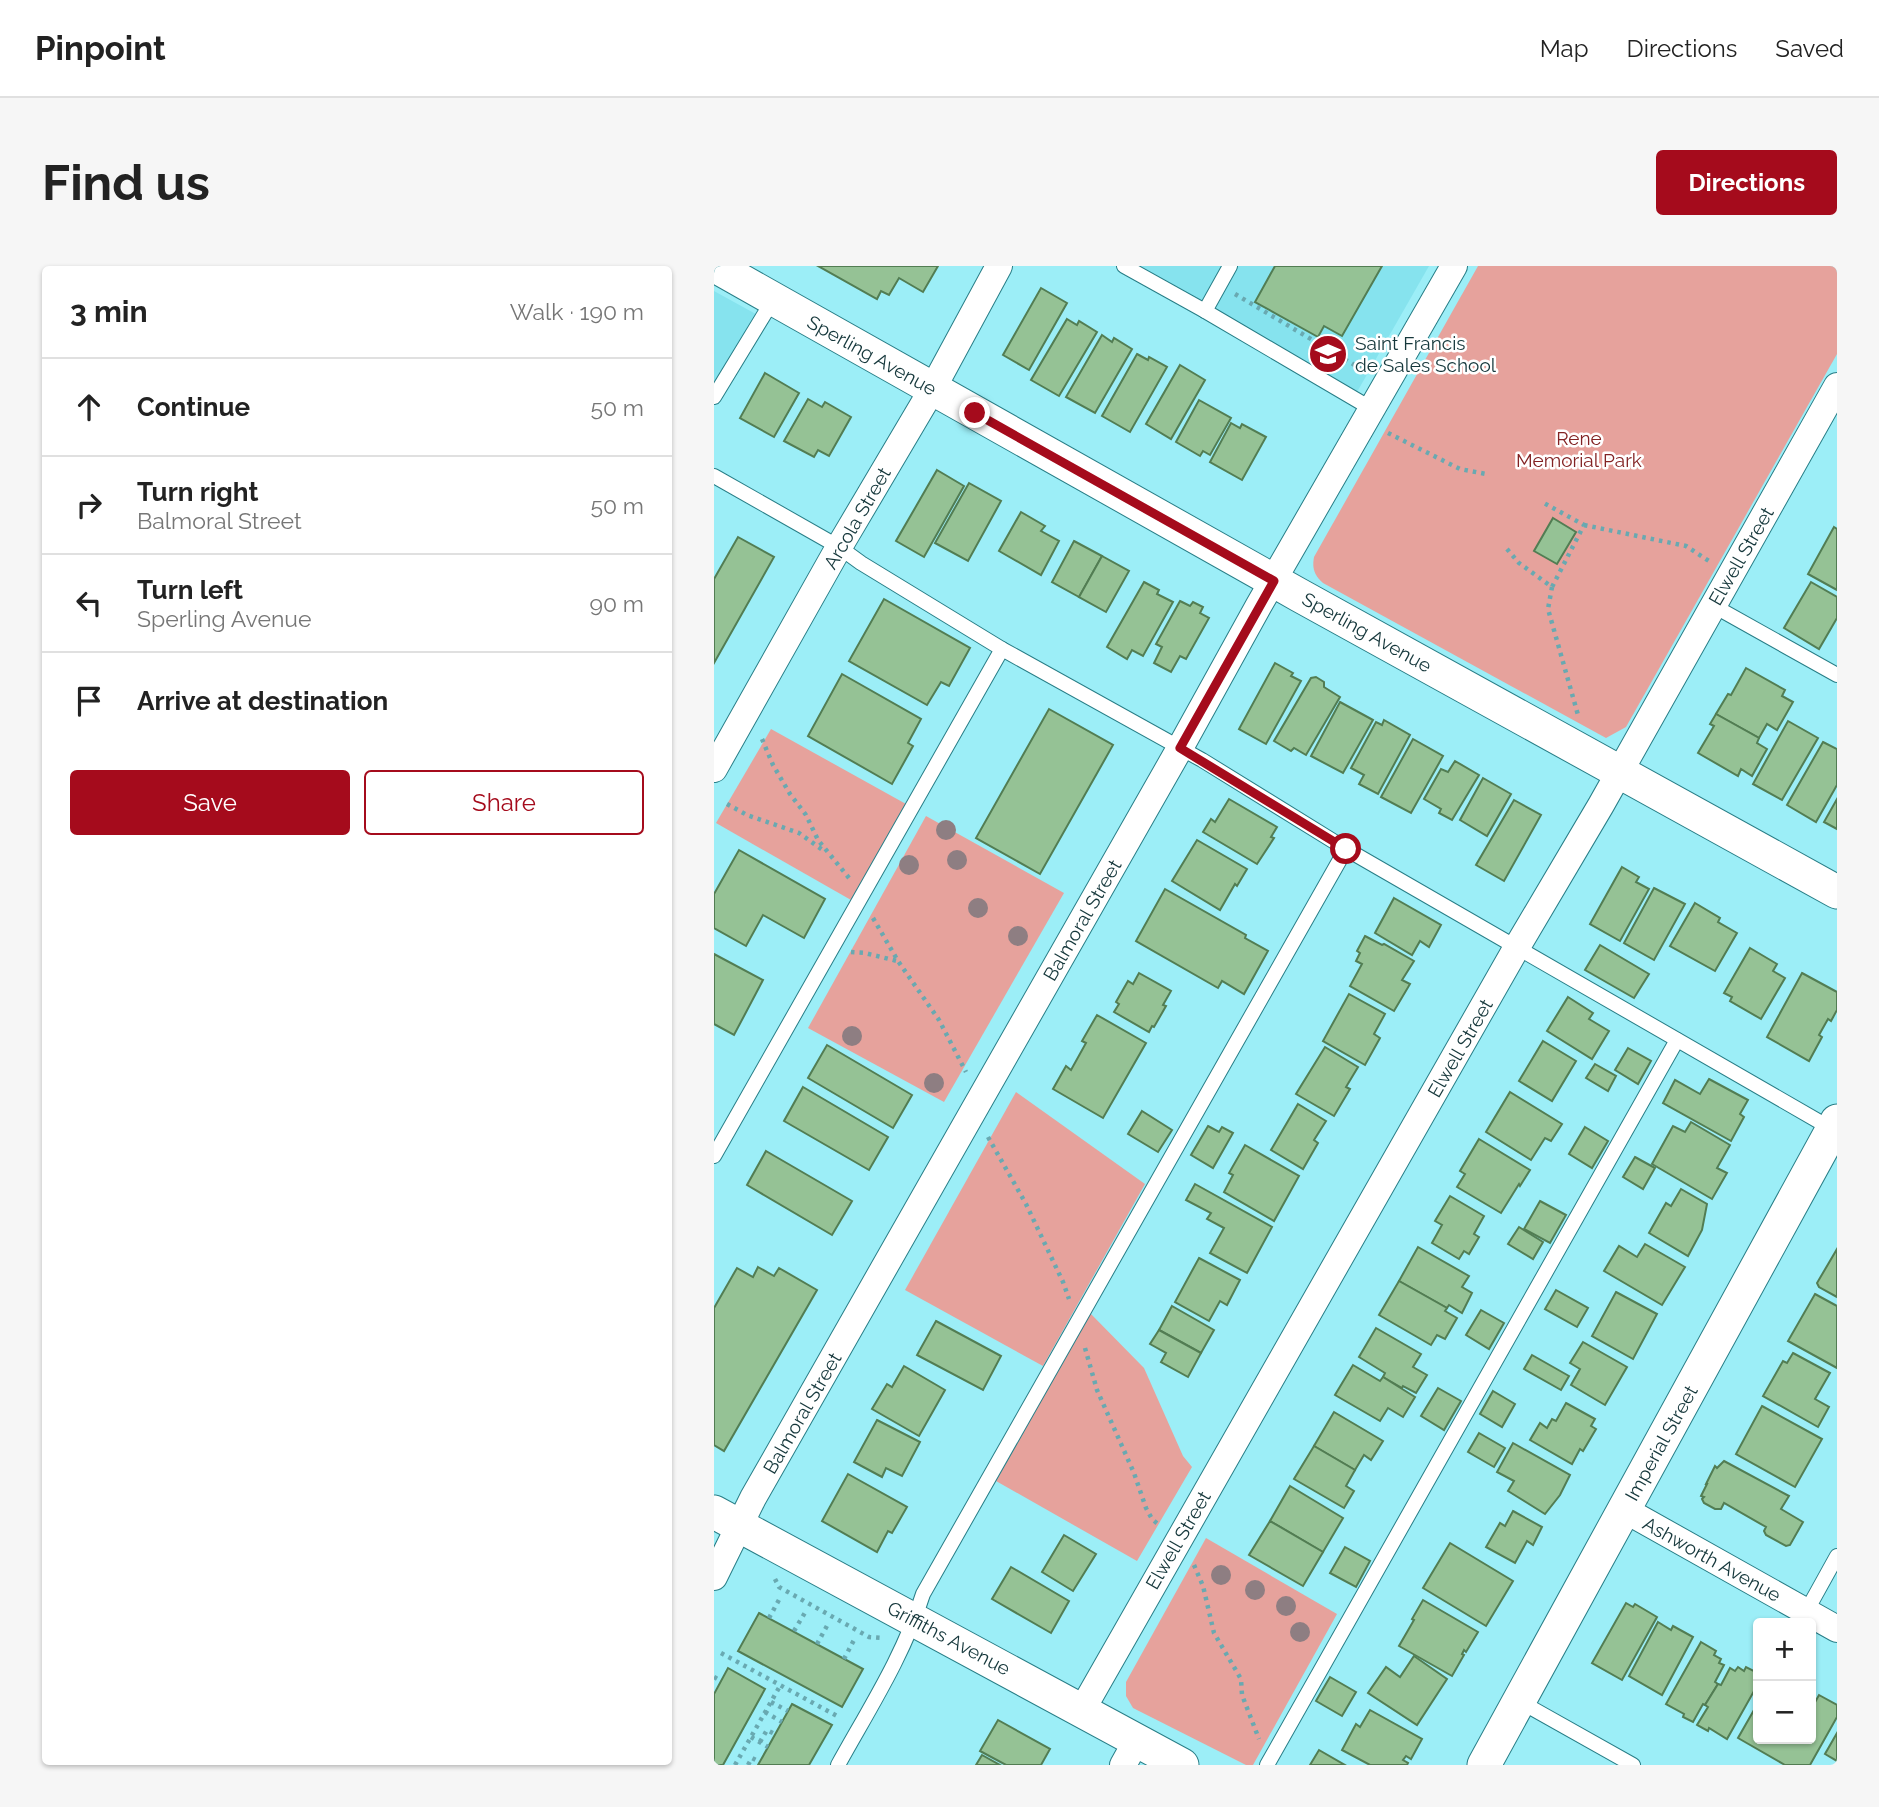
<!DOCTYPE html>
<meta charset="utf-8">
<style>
body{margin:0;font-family:Raleway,sans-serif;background:#f6f6f6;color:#222}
.controls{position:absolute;right:21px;bottom:21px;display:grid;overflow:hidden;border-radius:7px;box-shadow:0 2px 5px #0004}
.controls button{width:63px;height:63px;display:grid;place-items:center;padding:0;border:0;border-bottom:2px solid #e0e0e0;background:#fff;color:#222;font:35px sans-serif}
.stop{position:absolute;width:21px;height:21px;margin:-16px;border:5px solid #a50b1c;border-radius:50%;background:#fff}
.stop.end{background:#a50b1c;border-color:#fff;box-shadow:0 2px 7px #0008}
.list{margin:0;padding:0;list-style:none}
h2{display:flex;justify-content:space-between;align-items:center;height:91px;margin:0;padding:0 28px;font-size:30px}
h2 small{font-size:23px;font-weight:400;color:#767676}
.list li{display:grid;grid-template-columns:46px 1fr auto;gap:21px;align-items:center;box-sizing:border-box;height:98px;padding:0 28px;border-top:2px solid #e0e0e0}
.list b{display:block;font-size:26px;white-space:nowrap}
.list p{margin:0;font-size:23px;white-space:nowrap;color:#767676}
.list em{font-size:23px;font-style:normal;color:#767676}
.actions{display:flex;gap:14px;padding:21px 28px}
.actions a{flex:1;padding:16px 0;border:2px solid #a50b1c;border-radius:7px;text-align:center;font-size:24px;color:#a50b1c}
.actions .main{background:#a50b1c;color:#fff}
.icon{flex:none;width:38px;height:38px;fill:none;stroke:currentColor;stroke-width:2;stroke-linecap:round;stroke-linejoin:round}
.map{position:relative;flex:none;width:1123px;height:1499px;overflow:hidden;border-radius:7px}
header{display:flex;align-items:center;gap:42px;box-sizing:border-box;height:98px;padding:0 35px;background:#fff;border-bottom:2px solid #e0e0e0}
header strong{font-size:33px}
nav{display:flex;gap:38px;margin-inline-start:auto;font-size:24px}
.intro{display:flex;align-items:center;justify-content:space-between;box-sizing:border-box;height:168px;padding:0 42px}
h1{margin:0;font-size:49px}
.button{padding:18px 32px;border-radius:7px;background:#a50b1c;color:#fff;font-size:24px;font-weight:700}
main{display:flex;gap:42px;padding:0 42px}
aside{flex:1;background:#fff;border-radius:7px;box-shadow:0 2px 5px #0004}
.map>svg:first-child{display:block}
.built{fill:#86e3ee}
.green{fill:#e6a29c}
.building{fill:#95c295;stroke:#527d53;stroke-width:2}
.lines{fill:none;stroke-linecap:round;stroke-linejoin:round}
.service-casing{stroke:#287e87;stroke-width:16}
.minor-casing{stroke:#287e87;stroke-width:28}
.tertiary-casing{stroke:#287e87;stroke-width:35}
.path{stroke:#69a9b1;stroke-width:4.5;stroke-dasharray:3.5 5;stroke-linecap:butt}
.service{stroke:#fff;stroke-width:14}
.minor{stroke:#fff;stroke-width:26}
.tertiary{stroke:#fff;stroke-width:33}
.tree{fill:#8e7e82}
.route{stroke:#a50b1c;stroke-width:9}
.labels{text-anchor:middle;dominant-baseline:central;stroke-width:5;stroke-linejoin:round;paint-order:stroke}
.poi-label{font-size:19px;fill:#15373b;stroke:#fff;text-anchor:start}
.street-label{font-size:19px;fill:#15373b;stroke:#fff}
.park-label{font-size:19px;fill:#822223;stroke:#fff}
</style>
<header>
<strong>Pinpoint</strong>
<nav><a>Map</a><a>Directions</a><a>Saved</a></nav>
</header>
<div class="intro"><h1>Find us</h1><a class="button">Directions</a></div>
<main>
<aside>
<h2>3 min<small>Walk · 190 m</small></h2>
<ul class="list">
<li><svg class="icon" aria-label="ahead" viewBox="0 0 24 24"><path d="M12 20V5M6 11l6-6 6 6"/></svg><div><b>Continue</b></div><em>50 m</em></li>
<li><svg class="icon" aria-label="right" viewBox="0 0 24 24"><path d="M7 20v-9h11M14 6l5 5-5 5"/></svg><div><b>Turn right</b><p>Balmoral Street</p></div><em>50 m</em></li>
<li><svg class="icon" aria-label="left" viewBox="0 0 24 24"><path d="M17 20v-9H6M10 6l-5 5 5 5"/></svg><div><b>Turn left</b><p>Sperling Avenue</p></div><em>90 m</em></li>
<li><svg class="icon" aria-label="arrive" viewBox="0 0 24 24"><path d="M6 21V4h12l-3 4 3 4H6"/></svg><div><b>Arrive at destination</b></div></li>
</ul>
<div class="actions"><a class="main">Save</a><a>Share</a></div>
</aside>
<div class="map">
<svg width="1123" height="1499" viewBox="0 0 1123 1499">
<rect width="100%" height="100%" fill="#9ceef7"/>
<g class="built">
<path d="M410,0H715L639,133Z"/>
<path d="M0,25L49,52L0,131Z"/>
</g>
<g class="green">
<path d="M764,0H1123V88L912,461L892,472L609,317C600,309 598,302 600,291Z"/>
<path d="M57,463L192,538L137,634L2,557Z"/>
<path d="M212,550L350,627L230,836L94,762Z"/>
<path d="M302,826L431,918L329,1100L191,1024Z"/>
<path d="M376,1047L430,1102L469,1190L478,1201L423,1295L282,1215Z"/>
<path d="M492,1272L623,1348L539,1499H532L419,1442L412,1430V1416Z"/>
</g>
<g class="building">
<path d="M104,0H224L209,26L185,12L175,29L167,25L163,33Z"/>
<path d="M561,0H668L628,70L610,60L604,71L541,36Z"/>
<path d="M327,22L353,37L315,104L289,89Z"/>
<path d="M353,53L363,59L365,55L383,66L345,130L317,114Z"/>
<path d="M388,69L398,76L400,72L418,83L381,147L352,131Z"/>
<path d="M423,88L434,94L435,91L453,101L416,166L388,150Z"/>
<path d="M466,99L491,114L457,173L432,158Z"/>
<path d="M51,107L85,127L60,171L26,152Z"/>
<path d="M94,133L108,141L111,136L137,151L115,190L104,184L100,191L70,175Z"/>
<path d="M485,134L517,152L496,189L489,185L486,190L462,176Z"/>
<path d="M517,157L526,162L528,158L552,171L528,214L496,196Z"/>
<path d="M223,204L250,220L210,291L182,275Z"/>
<path d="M255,217L287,235L254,295L221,277Z"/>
<path d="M307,246L331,260L327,265L345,275L327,309L285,285Z"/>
<path d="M839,252L862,266L843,298L820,285Z"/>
<path d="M1120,261L1123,263V324L1094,308Z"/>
<path d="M24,271L60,291L0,397V313Z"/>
<path d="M360,275L388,290L365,331L338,316Z"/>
<path d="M388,290L415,305L392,346L365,331Z"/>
<path d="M430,316L445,324L443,328L459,336L429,390L418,384L413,393L393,381Z"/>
<path d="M1097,316L1123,331V352L1105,383L1070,362Z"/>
<path d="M170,333L256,382L235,420L227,416L213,439L135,395Z"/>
<path d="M466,335L476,340L479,336L489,341L486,347L495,352L472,393L466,390L457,406L440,397L448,381L442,378Z"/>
<path d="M561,397L579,407L577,410L587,415L552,478L525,463Z"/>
<path d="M1032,402L1071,424L1068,430L1079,436L1063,464L1053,458L1045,472L1002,448L1014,428L1017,429Z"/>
<path d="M128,408L207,453L194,477L199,480L178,518L94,470Z"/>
<path d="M602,411L610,416V421L626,431L592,489L580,482L577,485L560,475L597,412Z"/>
<path d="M626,436L659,454L629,507L597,490Z"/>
<path d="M335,443L399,479L326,608L262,572Z"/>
<path d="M1002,448L1045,472L1043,477L1053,483L1038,510L1027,503L1024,510L984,487L1000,460L996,458Z"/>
<path d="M670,454L696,469L664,528L645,518L650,509L637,502L662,456L668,459Z"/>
<path d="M1074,455L1104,472L1068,534L1039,518Z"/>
<path d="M699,473L729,490L697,547L667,531Z"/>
<path d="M1109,476L1123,483V519L1102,556L1073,539Z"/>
<path d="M741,495L765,509L738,554L725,547L727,543L710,533L727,503L734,506Z"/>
<path d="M769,512L797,528L773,570L746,554Z"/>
<path d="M515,533L563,561L557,571L560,572L543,598L489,566L497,553L501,556Z"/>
<path d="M1123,533V563L1110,556Z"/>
<path d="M800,534L827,549L790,615L762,599Z"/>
<path d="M483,574L533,603L523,620L521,618L506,644L458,615Z"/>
<path d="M25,584L111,633L90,672L49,649L32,680L0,662V628Z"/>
<path d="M908,601L925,611L922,616L935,623L906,675L876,658Z"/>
<path d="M940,622L971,638L940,694L910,677Z"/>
<path d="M451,623L532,669L531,672L554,685L530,728L508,715L504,722L422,675Z"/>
<path d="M680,632L727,659L715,681L706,675L698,689L661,667Z"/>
<path d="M981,637L1006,652L1004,656L1023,667L1001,705L956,680Z"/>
<path d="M651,670L668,679L670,678L700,695L688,714L696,718L680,745L636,720L648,698L642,695L646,687L643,685Z"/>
<path d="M886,679L935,708L920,732L871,704Z"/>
<path d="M1036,682L1063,698L1059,705L1071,712L1047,753L1016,735L1018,731L1010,727Z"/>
<path d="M0,688L49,714L20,769L0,758Z"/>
<path d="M425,707L457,725L449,739L452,740L440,761L438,760L435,766L400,746L405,738L402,736L414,715L419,718Z"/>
<path d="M1088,707L1123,726V744L1117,755L1114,753L1105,769L1108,771L1095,795L1053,771Z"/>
<path d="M635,728L671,748L660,768L666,772L651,799L609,775Z"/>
<path d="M854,731L879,747L875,753L895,765L878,793L833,765Z"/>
<path d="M383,749L432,777L389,852L339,823L352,800L357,804L372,777L368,775Z"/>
<path d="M829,775L862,795L838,835L805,815Z"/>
<path d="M113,779L198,829L179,862L94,812Z"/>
<path d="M611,781L644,801L632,821L636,823L620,850L582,828Z"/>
<path d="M914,782L937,795L924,818L901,804Z"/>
<path d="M881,798L902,810L894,825L872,812Z"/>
<path d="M995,813L1034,834L1026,848L1030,851L1017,875L949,837L961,814L986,828Z"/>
<path d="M89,821L174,871L155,904L70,855Z"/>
<path d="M796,826L848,858L837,875L831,872L817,894L772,866Z"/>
<path d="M584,838L612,855L600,874L604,877L589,903L557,884Z"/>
<path d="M428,845L458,864L444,886L414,868Z"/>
<path d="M977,856L1016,879L1003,902L1013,907L998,933L938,898L959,860L971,866Z"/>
<path d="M494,860L505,866L508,861L519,867L499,902L477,889Z"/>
<path d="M871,861L894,875L878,902L855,888Z"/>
<path d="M765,873L816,904L806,920L805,918L787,947L743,921L751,908L746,905Z"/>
<path d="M531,879L585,910L560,955L510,926L519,909L515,907Z"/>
<path d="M52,885L138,935L118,969L33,919Z"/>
<path d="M921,891L941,902L929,923L909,911Z"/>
<path d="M481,918L558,961L533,1007L496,987L510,962L493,953L497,947L472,934Z"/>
<path d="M967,923L993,938L988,964L974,990L935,967L952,937L957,940Z"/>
<path d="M736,930L770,950L760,968L765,971L755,988L750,985L745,993L718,977L728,959L721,955Z"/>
<path d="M826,935L852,949L836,977L810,963Z"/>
<path d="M805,961L829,976L819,993L794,978Z"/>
<path d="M931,978L971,1001L948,1039L890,1005L905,980L923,991Z"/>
<path d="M704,981L755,1010L748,1021L758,1027L748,1047L735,1039L733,1042L685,1015Z"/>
<path d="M1123,983V1031L1105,1021L1103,1017Z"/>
<path d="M485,992L526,1014L513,1039L506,1035L495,1055L461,1036Z"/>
<path d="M44,1001L60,1010L65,1002L103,1024L10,1185L0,1179V1042L23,1002L39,1011Z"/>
<path d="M685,1015L733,1042L731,1045L743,1052L731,1073L723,1069L717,1079L665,1049Z"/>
<path d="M842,1024L874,1042L863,1061L831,1043Z"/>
<path d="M902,1026L943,1048L919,1093L878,1070Z"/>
<path d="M1101,1028L1123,1040V1102L1074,1075Z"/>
<path d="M458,1040L500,1064L487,1087L445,1064Z"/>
<path d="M767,1044L790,1057L775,1083L752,1069Z"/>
<path d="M222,1055L287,1090L269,1124L203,1089Z"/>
<path d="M662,1062L707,1088L699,1101L713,1109L702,1127L689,1120L688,1122L669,1111L671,1107L645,1091Z"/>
<path d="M445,1064L487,1087L474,1111L447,1096L452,1087L436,1078Z"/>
<path d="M869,1076L913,1101L891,1139L857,1119L866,1103L856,1097Z"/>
<path d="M1079,1087L1116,1107L1101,1133L1115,1141L1104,1161L1049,1130L1069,1095L1073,1097Z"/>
<path d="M818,1089L855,1110L847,1124L810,1103Z"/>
<path d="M639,1099L666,1115L669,1111L701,1131L689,1151L674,1142L666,1155L621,1129Z"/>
<path d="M190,1100L231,1124L205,1170L158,1143L173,1118L178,1121Z"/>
<path d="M724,1122L747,1135L730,1164L707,1150Z"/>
<path d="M779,1125L801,1138L788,1161L766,1148Z"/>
<path d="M852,1137L881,1153L877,1160L882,1163L869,1185L866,1183L858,1198L816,1174L826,1157L833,1162L838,1153L842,1155Z"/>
<path d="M1048,1140L1108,1173L1081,1221L1022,1188Z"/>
<path d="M620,1146L669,1175L657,1194L650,1189L641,1204L600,1180Z"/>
<path d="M163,1154L206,1176L188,1210L172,1202L168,1211L140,1196Z"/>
<path d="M765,1167L791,1182L780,1201L754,1186Z"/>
<path d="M799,1177L856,1209L846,1229L831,1248L794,1225L800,1215L783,1206Z"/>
<path d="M600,1180L641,1204L632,1220L640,1225L630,1242L580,1213Z"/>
<path d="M1010,1195L1075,1230L1067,1243L1089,1256L1076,1279L1072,1280L1052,1269L1050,1265L1052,1261L1010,1237L1007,1243H1001L990,1237L988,1233L990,1231L987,1230L993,1218H992L1001,1200L1003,1202Z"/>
<path d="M134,1208L193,1241L178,1267L174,1265L163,1286L108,1255Z"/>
<path d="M576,1220L629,1252L609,1286L556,1255Z"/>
<path d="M799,1245L828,1261L819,1279L813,1275L801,1297L772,1281L786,1257L791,1260Z"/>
<path d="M556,1255L609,1286L589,1320L535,1289Z"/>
<path d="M350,1269L382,1288L359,1325L328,1306Z"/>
<path d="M736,1277L799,1315L772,1360L709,1322Z"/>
<path d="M631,1281L656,1295L642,1321L616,1307Z"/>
<path d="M297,1301L355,1335L337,1367L278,1333Z"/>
<path d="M709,1334L764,1366L752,1386L750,1384L748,1388L750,1389L738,1410L685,1380L700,1354L698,1353Z"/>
<path d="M912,1337L919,1341L921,1338L943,1351L908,1414L878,1397Z"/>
<path d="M45,1347L149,1403L128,1441L24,1385Z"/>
<path d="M944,1356L957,1364L959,1360L979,1371L948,1429L915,1410Z"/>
<path d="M987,1376L1002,1385L1000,1389L1007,1393L1005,1397L1010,1399L1001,1416L1004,1418L991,1439L989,1438L979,1456L969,1451L970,1448L952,1438Z"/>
<path d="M700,1390L733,1413L703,1459L654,1427L672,1401L686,1411Z"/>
<path d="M1024,1401L1030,1405L1032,1401L1044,1407V1418L1013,1473L995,1462L994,1465L983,1459L994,1441L991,1439L1004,1418L1007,1419L1016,1402L1021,1405Z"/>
<path d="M14,1402L51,1423L9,1499H0V1428Z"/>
<path d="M616,1411L642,1426L628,1450L602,1435Z"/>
<path d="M1105,1429L1123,1439V1451L1096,1499H1071L1024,1472L1044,1437V1473H1097V1436L1100,1438Z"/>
<path d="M78,1438L118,1459L95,1499H44Z"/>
<path d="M656,1444L708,1473L697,1493L692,1490L689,1494L694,1497L693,1499H656L628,1484L642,1458L646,1461Z"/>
<path d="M284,1454L336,1483L327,1499H292L266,1485Z"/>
<path d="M1123,1467V1495L1111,1488Z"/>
<path d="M605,1484L631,1499H596Z"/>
<path d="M268,1489L286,1499H262Z"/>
</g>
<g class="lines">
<defs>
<g id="service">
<path d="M410,0L491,45L516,0"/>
<path d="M491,45L658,143"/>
<path d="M0,131L59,34"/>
<path d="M0,210L125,281L147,297L288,383L488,494L632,583L1118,863"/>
<path d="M998,339L1123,409"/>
<path d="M0,890L288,383"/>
<path d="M1092,1346L1123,1290"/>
<path d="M805,1435L919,1499"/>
<path d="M124,1499C155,1443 190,1389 209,1328L632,583"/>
<path d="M553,1499L963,774"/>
</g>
<g id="minor">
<path d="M0,503L125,281L219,122L285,0"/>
<path d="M911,1244L1123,1363"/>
<path d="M0,1311L39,1232L466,482L545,339L740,0"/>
<path d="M368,1444L803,681L887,539L1123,120"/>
<path d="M409,1499L423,1474"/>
</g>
<g id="tertiary">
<path d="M1,0L585,329L1123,626"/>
<path d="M0,1246L468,1499"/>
<path d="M770,1499L1123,855"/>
</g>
</defs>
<use href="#service" class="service-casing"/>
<use href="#minor" class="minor-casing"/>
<use href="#tertiary" class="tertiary-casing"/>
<g class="path">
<path d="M521,28L649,104"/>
<path d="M674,167L746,203L772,208"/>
<path d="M870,259L972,280L995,295"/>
<path d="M793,283L805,297L838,321L870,259L828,236"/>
<path d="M838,321L834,343L864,449"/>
<path d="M48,473L59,499L76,528L92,549L104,574L135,612"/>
<path d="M13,538L33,549L85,567L110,585"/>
<path d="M159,652L184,695L225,754L252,806"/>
<path d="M137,686L151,687L183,695"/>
<path d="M274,871L312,938L349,1016L355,1033"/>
<path d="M371,1082L383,1124L420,1207L432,1242L438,1253L445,1259"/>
<path d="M480,1299L489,1320L500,1367L527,1413L528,1429L545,1473"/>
<path d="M61,1313L65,1321L155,1371L168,1372"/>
<path d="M55,1352L66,1332"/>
<path d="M80,1365L92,1345"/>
<path d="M103,1378L114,1358"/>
<path d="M7,1387L123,1450"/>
<path d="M130,1393L141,1372"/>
<path d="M0,1411L7,1415"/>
<path d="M57,1436L74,1445"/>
<path d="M51,1446L68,1456"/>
<path d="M37,1471L54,1481"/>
<path d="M46,1476L53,1464L61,1468"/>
<path d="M21,1499L66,1420"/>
<path d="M34,1499L38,1492L46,1496"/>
</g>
<use href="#service" class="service"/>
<use href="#minor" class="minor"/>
<use href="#tertiary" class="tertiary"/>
</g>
<g class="tree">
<circle cx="232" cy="564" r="10"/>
<circle cx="243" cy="594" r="10"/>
<circle cx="195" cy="599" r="10"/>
<circle cx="264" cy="642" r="10"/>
<circle cx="304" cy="670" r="10"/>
<circle cx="138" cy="770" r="10"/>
<circle cx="220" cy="817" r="10"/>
<circle cx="507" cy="1309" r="10"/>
<circle cx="541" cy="1324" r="10"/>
<circle cx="572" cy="1340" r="10"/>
<circle cx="586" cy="1366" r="10"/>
</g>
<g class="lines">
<path class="route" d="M261,147L560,315L466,482L632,583"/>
</g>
<defs>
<symbol id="school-disc" viewBox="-11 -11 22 22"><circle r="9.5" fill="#a50b1c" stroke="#fff"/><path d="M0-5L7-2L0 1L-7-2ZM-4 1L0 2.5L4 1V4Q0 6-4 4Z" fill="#fff"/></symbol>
</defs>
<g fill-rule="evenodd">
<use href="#school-disc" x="592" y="66" width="44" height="44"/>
</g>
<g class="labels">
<g class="poi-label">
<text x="641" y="77">Saint Francis<tspan x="641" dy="22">de Sales School</tspan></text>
</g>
<g class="street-label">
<text transform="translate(158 89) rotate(29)">Sperling Avenue</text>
<text transform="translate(143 252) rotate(-60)">Arcola Street</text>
<text transform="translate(1027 290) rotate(-60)">Elwell Street</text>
<text transform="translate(653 366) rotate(29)">Sperling Avenue</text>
<text transform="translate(368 654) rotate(-60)">Balmoral Street</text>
<text transform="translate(746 782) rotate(-60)">Elwell Street</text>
<text transform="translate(88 1147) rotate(-60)">Balmoral Street</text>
<text transform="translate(947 1177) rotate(-61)">Imperial Street</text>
<text transform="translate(464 1274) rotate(-60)">Elwell Street</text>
<text transform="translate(998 1293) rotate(29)">Ashworth Avenue</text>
<text transform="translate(235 1372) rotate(28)">Griffiths Avenue</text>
</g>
<g class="park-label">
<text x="865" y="172">Rene<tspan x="865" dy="22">Memorial Park</tspan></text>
</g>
</g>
</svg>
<div class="controls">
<button>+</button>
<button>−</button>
</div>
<div class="stop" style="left:632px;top:583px"></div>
<div class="stop end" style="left:261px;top:147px"></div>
</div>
</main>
